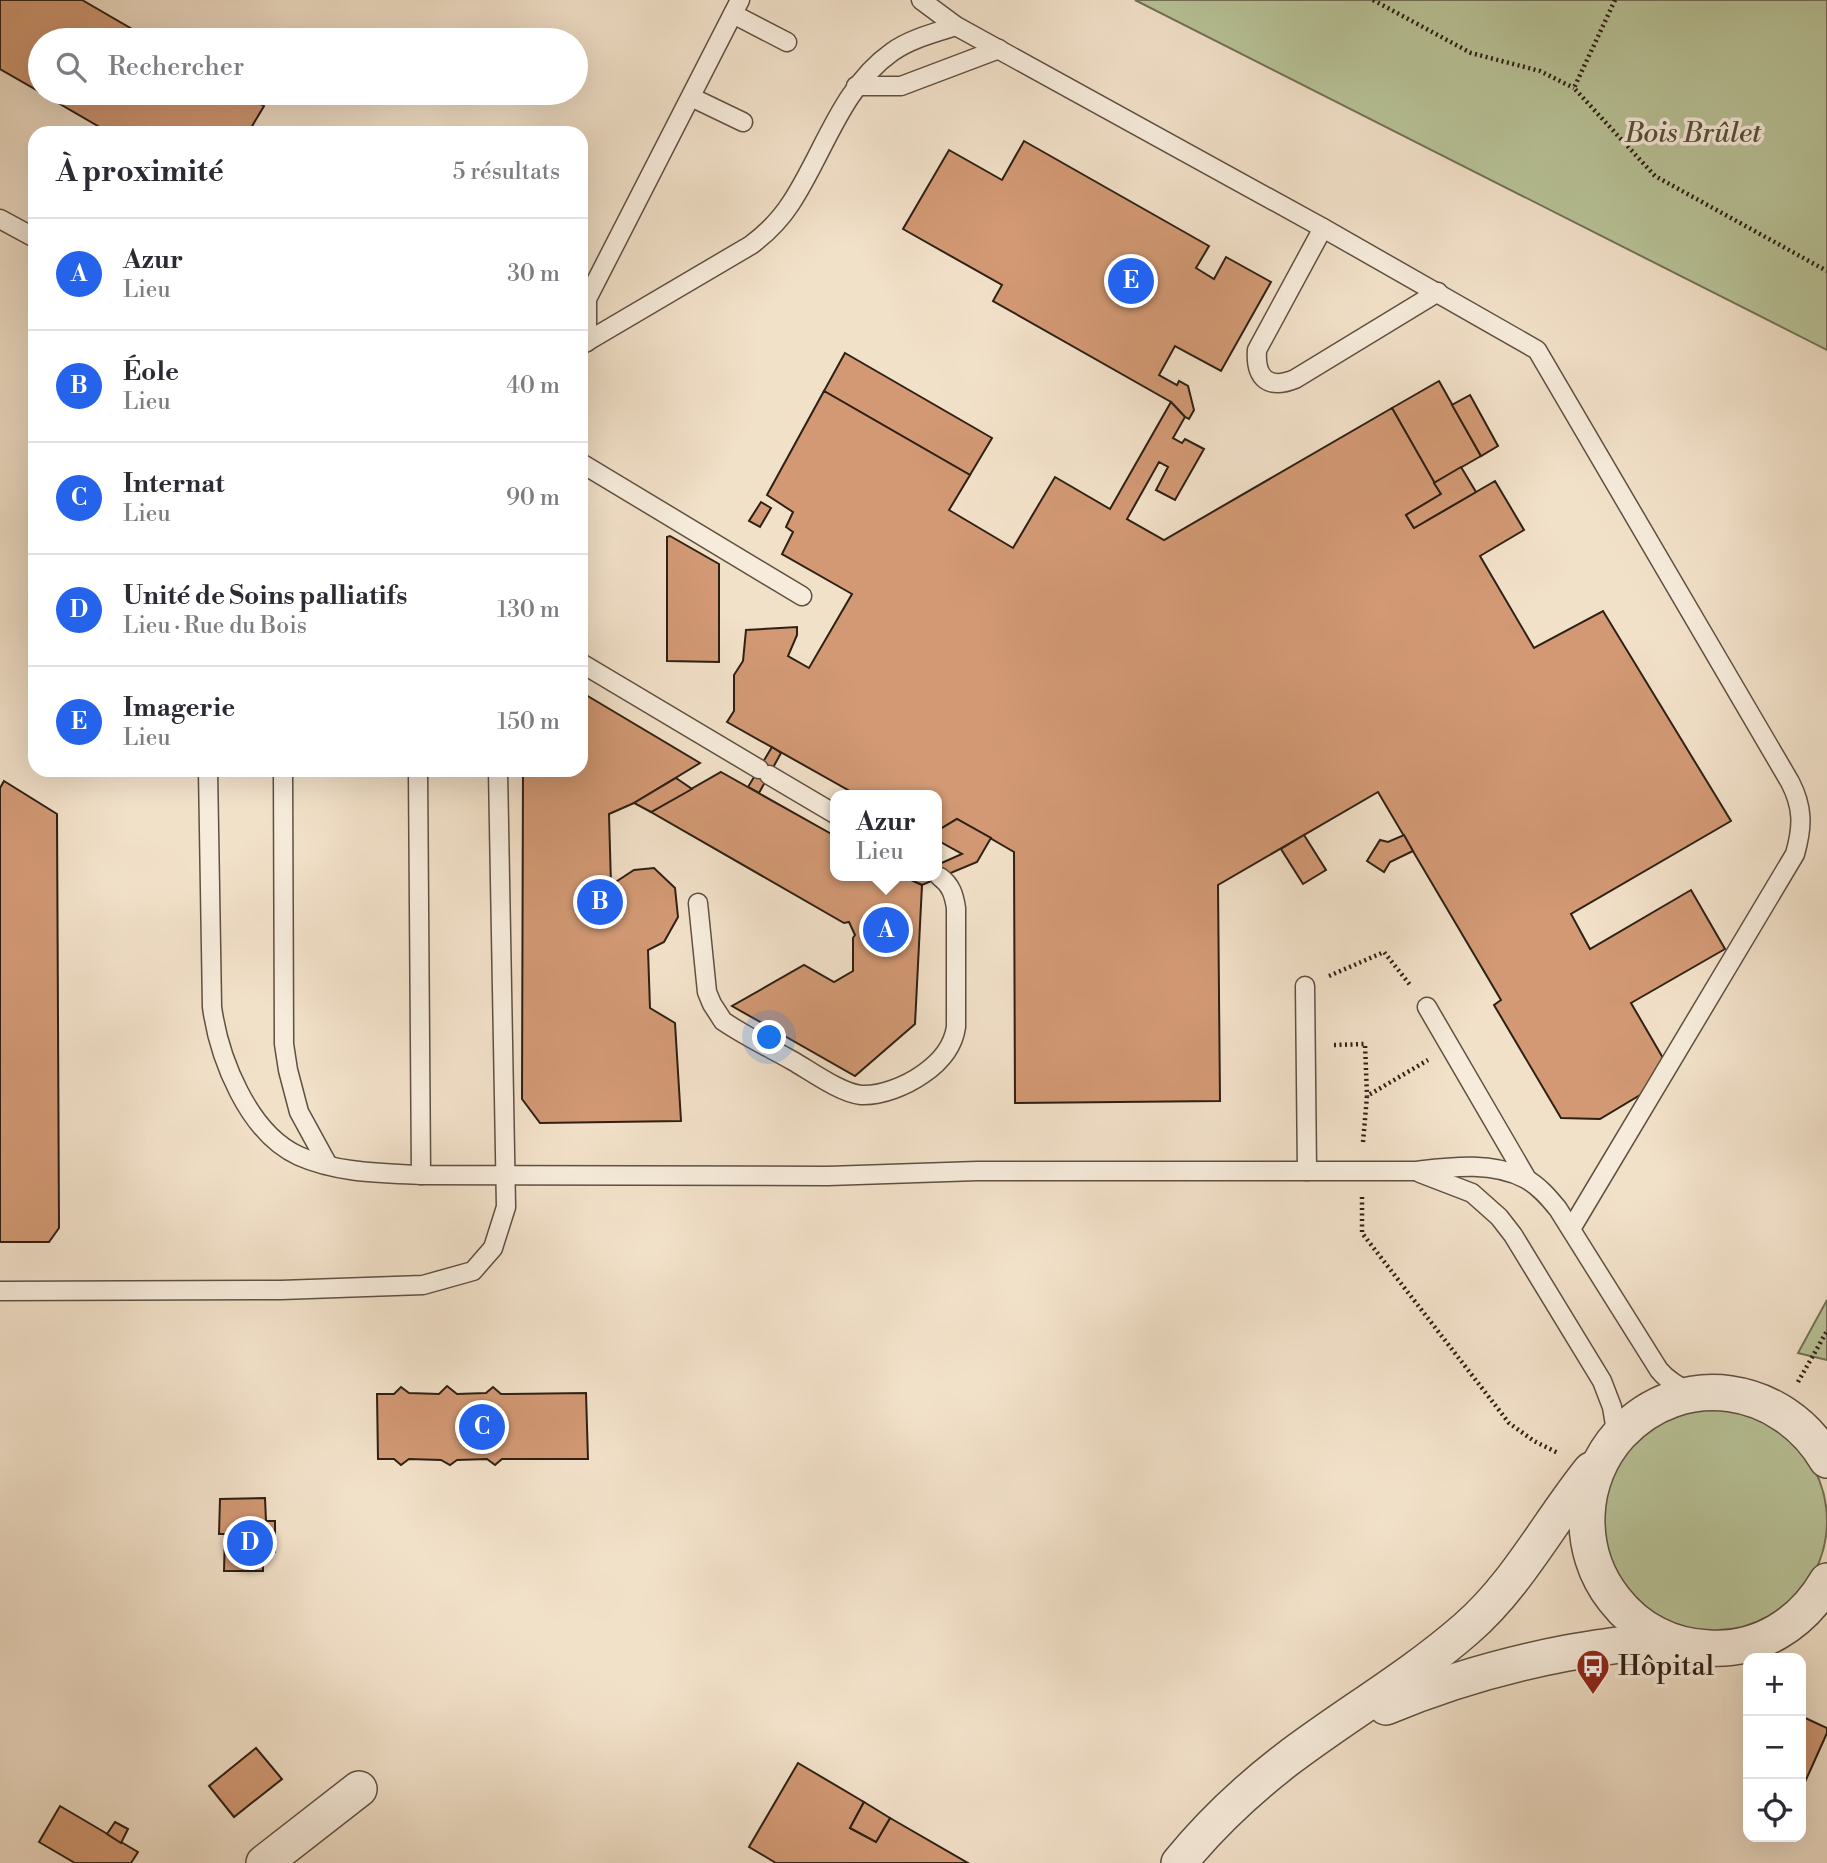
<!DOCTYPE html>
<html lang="fr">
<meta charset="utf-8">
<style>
body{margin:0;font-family:"Libre Bodoni",serif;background:#f7f7f7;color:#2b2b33}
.controls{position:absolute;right:21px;bottom:21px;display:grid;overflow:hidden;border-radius:14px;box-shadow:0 7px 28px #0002}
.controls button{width:63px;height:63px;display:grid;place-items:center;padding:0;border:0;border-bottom:2px solid #e1e1e2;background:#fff;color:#2b2b33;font:35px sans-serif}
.you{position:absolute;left:770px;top:1038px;width:24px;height:24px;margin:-18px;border:5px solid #fff;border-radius:50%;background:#1a73e8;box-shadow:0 0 0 10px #1a73e833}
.badge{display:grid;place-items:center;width:46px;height:46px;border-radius:50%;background:#2563eb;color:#fff;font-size:23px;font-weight:700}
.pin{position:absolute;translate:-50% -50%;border:4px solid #fff;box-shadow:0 2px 7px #0006}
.popup{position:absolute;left:830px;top:790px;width:112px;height:91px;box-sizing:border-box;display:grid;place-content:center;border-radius:14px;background:#fff;filter:drop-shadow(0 2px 5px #0005);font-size:23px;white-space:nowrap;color:#7c7c81}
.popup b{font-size:26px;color:#2b2b33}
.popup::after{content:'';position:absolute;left:50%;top:100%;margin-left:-14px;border:14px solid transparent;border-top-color:#fff}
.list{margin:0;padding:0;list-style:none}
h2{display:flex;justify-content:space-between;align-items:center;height:91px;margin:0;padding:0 28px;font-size:30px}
h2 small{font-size:23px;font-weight:400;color:#7c7c81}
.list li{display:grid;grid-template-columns:46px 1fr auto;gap:21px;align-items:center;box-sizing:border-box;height:112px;padding:0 28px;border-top:2px solid #e1e1e2}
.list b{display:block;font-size:26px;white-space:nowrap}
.list p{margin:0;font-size:23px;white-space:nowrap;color:#7c7c81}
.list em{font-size:23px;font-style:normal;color:#7c7c81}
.icon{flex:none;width:38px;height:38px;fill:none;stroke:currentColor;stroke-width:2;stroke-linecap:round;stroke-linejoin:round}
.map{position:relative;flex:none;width:1827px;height:1863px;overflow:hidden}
.search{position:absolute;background:#fff;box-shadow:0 7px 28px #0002;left:28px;top:28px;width:560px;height:77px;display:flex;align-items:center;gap:18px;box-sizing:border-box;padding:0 24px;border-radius:38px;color:#7c7c81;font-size:26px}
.panel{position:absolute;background:#fff;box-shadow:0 7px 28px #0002;left:28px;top:126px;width:560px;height:651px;border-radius:21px}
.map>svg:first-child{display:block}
.green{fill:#b8c398;stroke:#737256;stroke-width:2}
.building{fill:#d29974;stroke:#2e2014;stroke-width:2}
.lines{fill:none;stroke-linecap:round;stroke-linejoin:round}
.service-casing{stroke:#5f5041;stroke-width:21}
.minor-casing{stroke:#5f5041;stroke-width:38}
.path{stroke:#2e2014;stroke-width:4.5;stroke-dasharray:2 3.5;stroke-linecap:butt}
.service{stroke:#f7ecdc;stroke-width:18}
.minor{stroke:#f7ecdc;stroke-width:35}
.labels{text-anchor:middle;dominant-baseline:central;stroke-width:7;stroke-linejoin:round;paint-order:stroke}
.park-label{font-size:28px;font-style:italic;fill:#57513c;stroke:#f7ecdc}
.poi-label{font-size:28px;fill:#2e2014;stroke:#f7ecdc;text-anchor:start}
</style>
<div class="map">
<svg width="1827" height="1863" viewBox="0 0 1827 1863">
<rect width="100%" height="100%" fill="#f2e1c9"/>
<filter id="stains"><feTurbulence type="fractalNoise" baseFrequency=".00286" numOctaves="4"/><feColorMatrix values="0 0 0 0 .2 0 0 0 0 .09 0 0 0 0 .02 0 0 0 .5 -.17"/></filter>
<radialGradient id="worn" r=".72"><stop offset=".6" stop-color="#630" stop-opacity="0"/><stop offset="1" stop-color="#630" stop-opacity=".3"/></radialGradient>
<g class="green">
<path d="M1135,0H1827V350Z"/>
<path d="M1827,1300V1360L1798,1353Z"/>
<circle cx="1715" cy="1521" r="112"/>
</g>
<g class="building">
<path d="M0,0H82L151,40H40V92L0,69Z"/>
<path d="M41,93H241L264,106L248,133H110Z"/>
<path d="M1024,141L1209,246L1196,268L1214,279L1226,257L1271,282L1221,371L1175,346L1159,375L1177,385L1179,381L1188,386L1194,410L1189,419L1185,417L1171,402L993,301L1002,285L903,229L949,150L1002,180Z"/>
<path d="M845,353L992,438L970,475L824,391Z"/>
<path d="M1439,381L1481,456L1434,483L1392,408Z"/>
<path d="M824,391L970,475L949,510L1013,548L1055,477L1110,509L1171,402L1185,417L1173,438L1182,443L1185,439L1204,449L1175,500L1156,490L1168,467L1159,462L1127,519L1164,540L1392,408L1441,494L1406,515L1414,528L1495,481L1524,530L1480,556L1534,648L1603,611L1731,821L1571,914L1590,949L1691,890L1725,949L1631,1003L1663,1058L1645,1092L1600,1119L1561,1118L1494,1005L1501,1000L1378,792L1218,885L1220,1101L1015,1103L1014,852L957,819L937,831V795H857L727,722L734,711V675L743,661L746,630L797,627V635L788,656L809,668L852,594L782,554L793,532L786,527L793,512L767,495Z"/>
<path d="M1470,395L1498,446L1481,456L1452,405Z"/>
<path d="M1461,467L1476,492L1414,528L1406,515L1441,494L1434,483Z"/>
<path d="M761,502L771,508L760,527L749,521Z"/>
<path d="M670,536L719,564V662L667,661V537Z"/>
<path d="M581,692L700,763L634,803L609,814L611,885L634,870L654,868L675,888L678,917L664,942L648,950L650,1008L675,1023L681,1121L540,1123L522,1099L523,770H581Z"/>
<path d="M772,747L781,753L759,793L748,787Z"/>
<path d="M721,772L835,836V876H903L922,885L915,1024L855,1076L732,1006L804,965L834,982L853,971V938L855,935L849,922L844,923L651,812Z"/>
<path d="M676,778L692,789L651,812L634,803Z"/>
<path d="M4,781L57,814L59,1228L49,1242H0V788Z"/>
<path d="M957,819L991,838L977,862L922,885L905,877L909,876H937V865L962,854L937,840V831Z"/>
<path d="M1304,835L1326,870L1303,884L1281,849Z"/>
<path d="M1404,835L1413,851L1390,862L1384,872L1367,861L1380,840L1388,842Z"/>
<path d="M447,1386L457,1394L486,1393L493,1387L501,1394L586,1393L588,1459H502L495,1465L487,1459L457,1460L450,1465L441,1460L409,1459L401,1465L394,1459H378L377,1394H394L401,1387L409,1393L439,1394Z"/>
<path d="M265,1498L266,1521H275V1552H263V1571H224L225,1534H219L220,1499Z"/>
<path d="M1801,1716L1827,1728V1733L1805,1782L1801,1780Z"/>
<path d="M256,1748L282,1779L234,1817L209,1786Z"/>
<path d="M798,1763L864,1802L850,1828L876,1842L890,1818L968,1863H776L749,1847Z"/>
<path d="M864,1802L890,1818L876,1842L850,1828Z"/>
<path d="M60,1806L138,1852L131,1863H75L39,1842Z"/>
<path d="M115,1822L128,1829L121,1843L107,1834Z"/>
</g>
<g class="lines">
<defs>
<g id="service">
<path d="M921,0L956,26L1323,228L1537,350L1790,782C1803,807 1803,826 1795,854L1571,1229"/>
<path d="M733,14L787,42"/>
<path d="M856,86H901L999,49"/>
<path d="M691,97L743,122"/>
<path d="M0,219L35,238"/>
<path d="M1323,228L1257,350C1255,378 1268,390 1295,379L1438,292"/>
<path d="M587,342V299L740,0"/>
<path d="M581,345L751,245C767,233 780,220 791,203C824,153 841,88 892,52C910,39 934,33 956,26"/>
<path d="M581,463L802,596"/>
<path d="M581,663L759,769"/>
<path d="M208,770L212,1007C219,1058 248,1133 299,1156C337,1173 381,1173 421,1175L828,1176L977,1171H1414C1450,1167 1492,1161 1526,1179C1539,1186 1549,1198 1558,1209L1659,1370C1668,1381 1679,1387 1692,1393"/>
<path d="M283,770L284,1044L288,1070L299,1112L328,1165"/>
<path d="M418,770L421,1175"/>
<path d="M769,775L835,814"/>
<path d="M698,903L707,992L712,1004L723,1021C745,1036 770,1048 793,1061C812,1072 841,1093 861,1095C881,1096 906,1086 923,1074C939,1063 953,1048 956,1027V908C954,895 951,885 940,877"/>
<path d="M1305,986L1307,1171"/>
<path d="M1427,1007L1527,1179"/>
<path d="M1420,1173L1472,1193L1499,1217L1513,1235L1602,1381L1612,1407L1617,1437"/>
<path d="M0,1291L281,1290L423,1285L473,1271L493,1248L506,1207L498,770"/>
</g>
<g id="minor">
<path d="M1827,1460C1782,1384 1682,1368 1620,1434C1600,1456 1588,1485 1587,1515C1586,1545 1595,1575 1614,1599C1637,1629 1671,1647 1709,1648C1759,1651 1802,1624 1827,1581"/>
<path d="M1386,1707C1445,1682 1504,1665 1567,1653C1602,1647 1638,1641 1674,1643"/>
<path d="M264,1863L359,1789"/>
<path d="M1179,1863C1210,1825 1247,1790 1286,1760C1345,1715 1410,1678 1466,1629C1517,1585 1549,1522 1591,1470"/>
</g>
</defs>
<use href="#service" class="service-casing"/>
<use href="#minor" class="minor-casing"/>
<g class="path">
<path d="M1373,0L1471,53L1540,71L1574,88"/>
<path d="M1615,0L1574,88L1655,176L1827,271"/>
<path d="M1329,976L1384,952L1411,986"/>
<path d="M1334,1045L1365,1044L1367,1096"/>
<path d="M1363,1142L1367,1096L1428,1060"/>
<path d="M1362,1197V1233L1509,1423L1534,1441L1558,1453"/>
<path d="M1798,1382L1827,1331"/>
</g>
<use href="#service" class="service"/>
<use href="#minor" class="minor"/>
</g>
<defs>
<symbol id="bus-pin" viewBox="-11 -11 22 30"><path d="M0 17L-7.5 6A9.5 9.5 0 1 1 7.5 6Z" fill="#8f2418" stroke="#f7ecdc"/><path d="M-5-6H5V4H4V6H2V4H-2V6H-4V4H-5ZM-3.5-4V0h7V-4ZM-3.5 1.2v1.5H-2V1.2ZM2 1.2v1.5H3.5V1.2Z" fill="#fff"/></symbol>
</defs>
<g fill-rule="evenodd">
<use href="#bus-pin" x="1574" y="1647" width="38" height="52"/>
</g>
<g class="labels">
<g class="park-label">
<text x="1693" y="133">Bois Brûlet</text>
</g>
<g class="poi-label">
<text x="1618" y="1666">Hôpital</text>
</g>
</g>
<rect width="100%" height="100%" filter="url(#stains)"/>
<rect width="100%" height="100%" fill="url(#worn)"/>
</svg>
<div class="controls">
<button>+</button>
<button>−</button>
<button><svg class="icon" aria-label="locate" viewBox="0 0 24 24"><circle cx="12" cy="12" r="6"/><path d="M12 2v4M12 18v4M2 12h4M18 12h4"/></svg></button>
</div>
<div class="you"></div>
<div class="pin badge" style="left:886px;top:930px">A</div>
<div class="popup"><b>Azur</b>Lieu</div>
<div class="pin badge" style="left:600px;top:902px">B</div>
<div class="pin badge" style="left:482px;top:1427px">C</div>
<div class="pin badge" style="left:250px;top:1543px">D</div>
<div class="pin badge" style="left:1131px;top:281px">E</div>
<div class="search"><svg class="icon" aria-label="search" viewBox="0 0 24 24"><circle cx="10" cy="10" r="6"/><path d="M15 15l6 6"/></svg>Rechercher</div>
<section class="panel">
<h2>À proximité<small>5 résultats</small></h2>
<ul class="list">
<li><span class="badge">A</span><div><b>Azur</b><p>Lieu</p></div><em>30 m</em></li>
<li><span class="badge">B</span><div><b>Éole</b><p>Lieu</p></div><em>40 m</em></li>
<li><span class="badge">C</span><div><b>Internat</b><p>Lieu</p></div><em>90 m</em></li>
<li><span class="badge">D</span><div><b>Unité de Soins palliatifs</b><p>Lieu · Rue du Bois</p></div><em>130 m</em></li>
<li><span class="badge">E</span><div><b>Imagerie</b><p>Lieu</p></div><em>150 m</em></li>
</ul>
</section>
</div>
